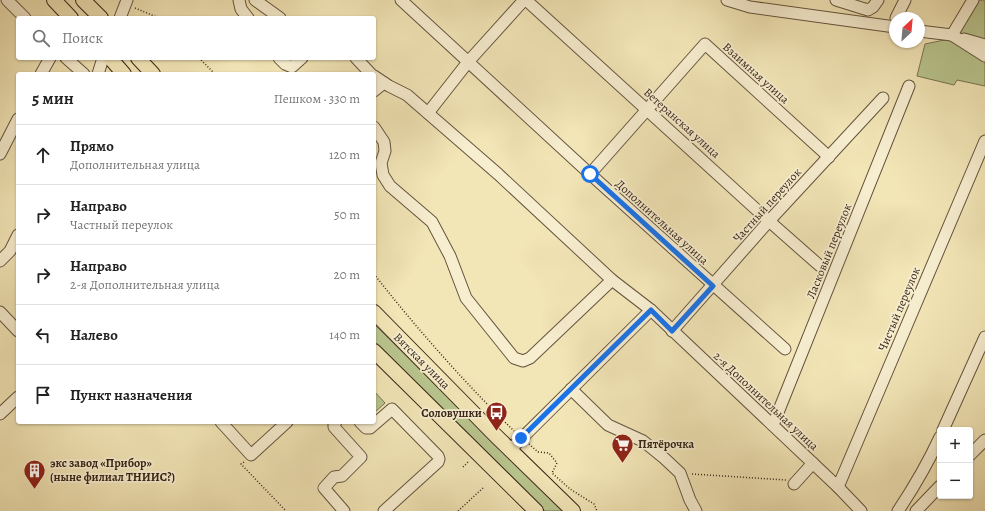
<!DOCTYPE html>
<html lang="ru">
<meta charset="utf-8">
<style>
body{margin:0;font-family:Alegreya,serif;background:#f2f2f2;color:#222}
.controls{position:absolute;right:12px;bottom:12px;display:grid;overflow:hidden;border-radius:4px;box-shadow:0 1px 3px #0004}
.controls button{width:36px;height:36px;display:grid;place-items:center;padding:0;border:0;border-bottom:1px solid #e0e0e0;background:#fff;color:#222;font:20px sans-serif}
.compass{position:absolute;left:889px;top:12px;width:36px;height:36px;border-radius:50%;background:#fff;box-shadow:0 1px 3px #0004;rotate:26deg}
.stop{position:absolute;width:12px;height:12px;margin:-9px;border:3px solid #1a73e8;border-radius:50%;background:#fff}
.stop.end{background:#1a73e8;border-color:#fff;box-shadow:0 1px 4px #0008}
.list{margin:0;padding:0;list-style:none}
h2{display:flex;justify-content:space-between;align-items:center;height:52px;margin:0;padding:0 16px;font-size:17px}
h2 small{font-size:13px;font-weight:400;color:#767676}
.list li{display:grid;grid-template-columns:26px 1fr auto;gap:12px;align-items:center;box-sizing:border-box;height:60px;padding:0 16px;border-top:1px solid #e0e0e0}
.list b{display:block;font-size:15px;white-space:nowrap}
.list p{margin:0;font-size:13px;white-space:nowrap;color:#767676}
.list em{font-size:13px;font-style:normal;color:#767676}
.icon{flex:none;width:22px;height:22px;fill:none;stroke:currentColor;stroke-width:2;stroke-linecap:round;stroke-linejoin:round}
.map{position:relative;flex:none;width:985px;height:511px;overflow:hidden}
.search{position:absolute;background:#fff;box-shadow:0 1px 3px #0004;left:16px;top:16px;width:360px;height:44px;display:flex;align-items:center;gap:10px;box-sizing:border-box;padding:0 14px;border-radius:4px;color:#767676;font-size:15px}
.panel{position:absolute;background:#fff;box-shadow:0 1px 3px #0004;left:16px;top:72px;width:360px;height:352px;border-radius:4px}
.map>svg:first-child{display:block}
.green{fill:#b9c58e;stroke:#787452}
.lines{fill:none;stroke-linecap:round;stroke-linejoin:round}
.minor-casing{stroke:#65543f;stroke-width:13}
.major-casing{stroke:#362417;stroke-width:16}
.path{stroke:#362417;stroke-width:1.5;stroke-dasharray:1 2;stroke-linecap:butt}
.minor{stroke:#f7eed0;stroke-width:11}
.major{stroke:#f2e5b6;stroke-width:14}
.route{stroke:#1a73e8;stroke-width:5}
.labels{text-anchor:middle;dominant-baseline:central;stroke-width:3.5;stroke-linejoin:round;paint-order:stroke}
.street-label{font-size:12px;fill:#362417;stroke:#f7eed0}
.poi-label{font-size:12px;font-weight:bold;fill:#362417;stroke:#f7eed0;text-anchor:start}
</style>
<div class="map">
<svg width="985" height="511" viewBox="0 0 985 511">
<rect width="100%" height="100%" fill="#f2e5b6"/>
<filter id="stains"><feTurbulence type="fractalNoise" baseFrequency=".005" numOctaves="4"/><feColorMatrix values="0 0 0 0 .2 0 0 0 0 .09 0 0 0 0 .02 0 0 0 .5 -.17"/></filter>
<radialGradient id="worn" r=".72"><stop offset=".6" stop-color="#630" stop-opacity="0"/><stop offset="1" stop-color="#630" stop-opacity=".3"/></radialGradient>
<g class="green">
<path d="M975,0H985V86L957,80L954,85L917,76L925,44L949,39Z"/>
<path d="M374,324L563,511H545L374,342Z"/>
<path d="M374,391L385,403L375,412L374,411Z"/>
</g>
<g class="lines">
<defs>
<g id="minor">
<path d="M7,0L25,18"/>
<path d="M239,0L241,9L248,18"/>
<path d="M255,0L280,18"/>
<path d="M401,0L590,174L785,349"/>
<path d="M526,0L769,221L820,266"/>
<path d="M727,0L750,7L895,27"/>
<path d="M836,0L868,10L873,7L878,0"/>
<path d="M120,18L127,0"/>
<path d="M896,18L905,0"/>
<path d="M919,31L952,35L973,0"/>
<path d="M952,35L985,56"/>
<path d="M964,39L985,45"/>
<path d="M66,58L84,74"/>
<path d="M279,58L285,64L292,67L302,58"/>
<path d="M356,58L371,74"/>
<path d="M41,74L50,58"/>
<path d="M98,74L103,58"/>
<path d="M374,76L389,86L407,95L498,174L612,280L651,310L838,487L861,511"/>
<path d="M374,91L384,83"/>
<path d="M428,113L468,62L524,0"/>
<path d="M374,127L384,142L385,151L381,163L383,175L390,186L432,222L450,256L466,298L514,358L523,361L530,358L612,280"/>
<path d="M0,154L18,119"/>
<path d="M590,174L705,44L829,157"/>
<path d="M0,261L10,251L18,235"/>
<path d="M0,312L18,331"/>
<path d="M672,331L769,221L883,98"/>
<path d="M571,389L608,425L643,441L664,458L680,473L690,500L696,511"/>
<path d="M0,414L18,397"/>
<path d="M221,422L251,455L287,422"/>
<path d="M336,422L334,424V427L361,457L342,476L334,477L324,488L344,511"/>
<path d="M360,422L366,428H370L392,409L438,456L439,459L438,462L384,511"/>
<path d="M773,425L909,86"/>
<path d="M943,430L985,337"/>
<path d="M510,450L651,310"/>
<path d="M970,455L985,440"/>
<path d="M794,484L813,463"/>
<path d="M838,487L985,141"/>
<path d="M898,511C914,487 928,463 940,437"/>
<path d="M916,511L940,486"/>
</g>
<g id="major">
<path d="M54,0L71,18"/>
<path d="M83,0L101,18"/>
<path d="M110,58L124,74"/>
<path d="M138,58L153,74"/>
<path d="M374,312L495,435L573,511"/>
<path d="M374,351L536,511"/>
</g>
</defs>
<use href="#minor" class="minor-casing"/>
<use href="#major" class="major-casing"/>
<g class="path">
<path d="M135,8L159,18"/>
<path d="M199,58L215,74"/>
<path d="M374,274C417,329 464,382 514,431"/>
<path d="M529,444L538,452L549,453L557,463L552,473L570,489L594,504L597,511"/>
<path d="M244,462L241,464L286,511"/>
<path d="M463,467L469,461"/>
<path d="M692,474L786,480"/>
<path d="M458,511L483,488"/>
</g>
<use href="#minor" class="minor"/>
<use href="#major" class="major"/>
</g>
<g class="lines">
<path class="route" d="M521,438L651,310L672,331L713,286L590,174"/>
</g>
<defs>
<symbol id="bus-pin" viewBox="-11 -11 22 30"><path d="M0 17L-7.5 6A9.5 9.5 0 1 1 7.5 6Z" fill="#8f2418" stroke="#f7eed0"/><path d="M-5-6H5V4H4V6H2V4H-2V6H-4V4H-5ZM-3.5-4V0h7V-4ZM-3.5 1.2v1.5H-2V1.2ZM2 1.2v1.5H3.5V1.2Z" fill="#fff"/></symbol>
<symbol id="supermarket-pin" viewBox="-11 -11 22 30"><path d="M0 17L-7.5 6A9.5 9.5 0 1 1 7.5 6Z" fill="#8f2418" stroke="#f7eed0"/><path d="M-6-5.5h2.5l.6 2H6L4.5 2H-2.5L-4.4-4H-6ZM-1.5 3.2a1.3 1.3 0 1 0 .1 0ZM3 3.2a1.3 1.3 0 1 0 .1 0Z" fill="#fff"/></symbol>
<symbol id="building-pin" viewBox="-11 -11 22 30"><path d="M0 17L-7.5 6A9.5 9.5 0 1 1 7.5 6Z" fill="#8f2418" stroke="#f7eed0"/><path d="M-4-6H4V6H1V3H-1V6H-4ZM-2.5-4.3h1.7v1.8h-1.7ZM.8-4.3h1.7v1.8H.8ZM-2.5-1h1.7V.8h-1.7ZM.8-1h1.7V.8H.8Z" fill="#fff"/></symbol>
</defs>
<g fill-rule="evenodd">
<use href="#bus-pin" x="484" y="400" width="25" height="34"/>
<use href="#supermarket-pin" x="610" y="432" width="25" height="34"/>
<use href="#building-pin" x="22" y="458" width="25" height="34"/>
</g>
<g class="labels">
<g class="street-label">
<text transform="translate(756 73) rotate(42)">Взаимная улица</text>
<text transform="translate(682 123) rotate(42)">Ветеранская улица</text>
<text transform="translate(767 205) rotate(-48)">Частный переулок</text>
<text transform="translate(662 222) rotate(42)">Дополнительная улица</text>
<text transform="translate(829 251) rotate(-68)">Ласковый переулок</text>
<text transform="translate(899 309) rotate(-67)">Чистый переулок</text>
<text transform="translate(422 361) rotate(45)">Вятская улица</text>
<text transform="translate(766 401) rotate(43)">2-я Дополнительная улица</text>
</g>
<g class="poi-label">
<text x="482" y="413" text-anchor="end">Соловушки</text>
<text x="638" y="444">Пятёрочка</text>
<text x="50" y="463">экс завод «Прибор»<tspan x="50" dy="14">(ныне филиал ТНИИС?)</tspan></text>
</g>
</g>
<rect width="100%" height="100%" filter="url(#stains)"/>
<rect width="100%" height="100%" fill="url(#worn)"/>
</svg>
<div class="controls">
<button>+</button>
<button>−</button>
</div>
<svg class="compass" viewBox="-18 -18 36 36"><path d="M0-13l5 13h-10z" fill="#e53935"/><path d="M0 13l5-13h-10z" fill="#767676"/></svg>
<div class="stop" style="left:590px;top:174px"></div>
<div class="stop end" style="left:521px;top:438px"></div>
<div class="search"><svg class="icon" aria-label="search" viewBox="0 0 24 24"><circle cx="10" cy="10" r="6"/><path d="M15 15l6 6"/></svg>Поиск</div>
<section class="panel">
<h2>5 мин<small>Пешком · 330 m</small></h2>
<ul class="list">
<li><svg class="icon" aria-label="ahead" viewBox="0 0 24 24"><path d="M12 20V5M6 11l6-6 6 6"/></svg><div><b>Прямо</b><p>Дополнительная улица</p></div><em>120 m</em></li>
<li><svg class="icon" aria-label="right" viewBox="0 0 24 24"><path d="M7 20v-9h11M14 6l5 5-5 5"/></svg><div><b>Направо</b><p>Частный переулок</p></div><em>50 m</em></li>
<li><svg class="icon" aria-label="right" viewBox="0 0 24 24"><path d="M7 20v-9h11M14 6l5 5-5 5"/></svg><div><b>Направо</b><p>2-я Дополнительная улица</p></div><em>20 m</em></li>
<li><svg class="icon" aria-label="left" viewBox="0 0 24 24"><path d="M17 20v-9H6M10 6l-5 5 5 5"/></svg><div><b>Налево</b></div><em>140 m</em></li>
<li><svg class="icon" aria-label="arrive" viewBox="0 0 24 24"><path d="M6 21V4h12l-3 4 3 4H6"/></svg><div><b>Пункт назначения</b></div></li>
</ul>
</section>
</div>
